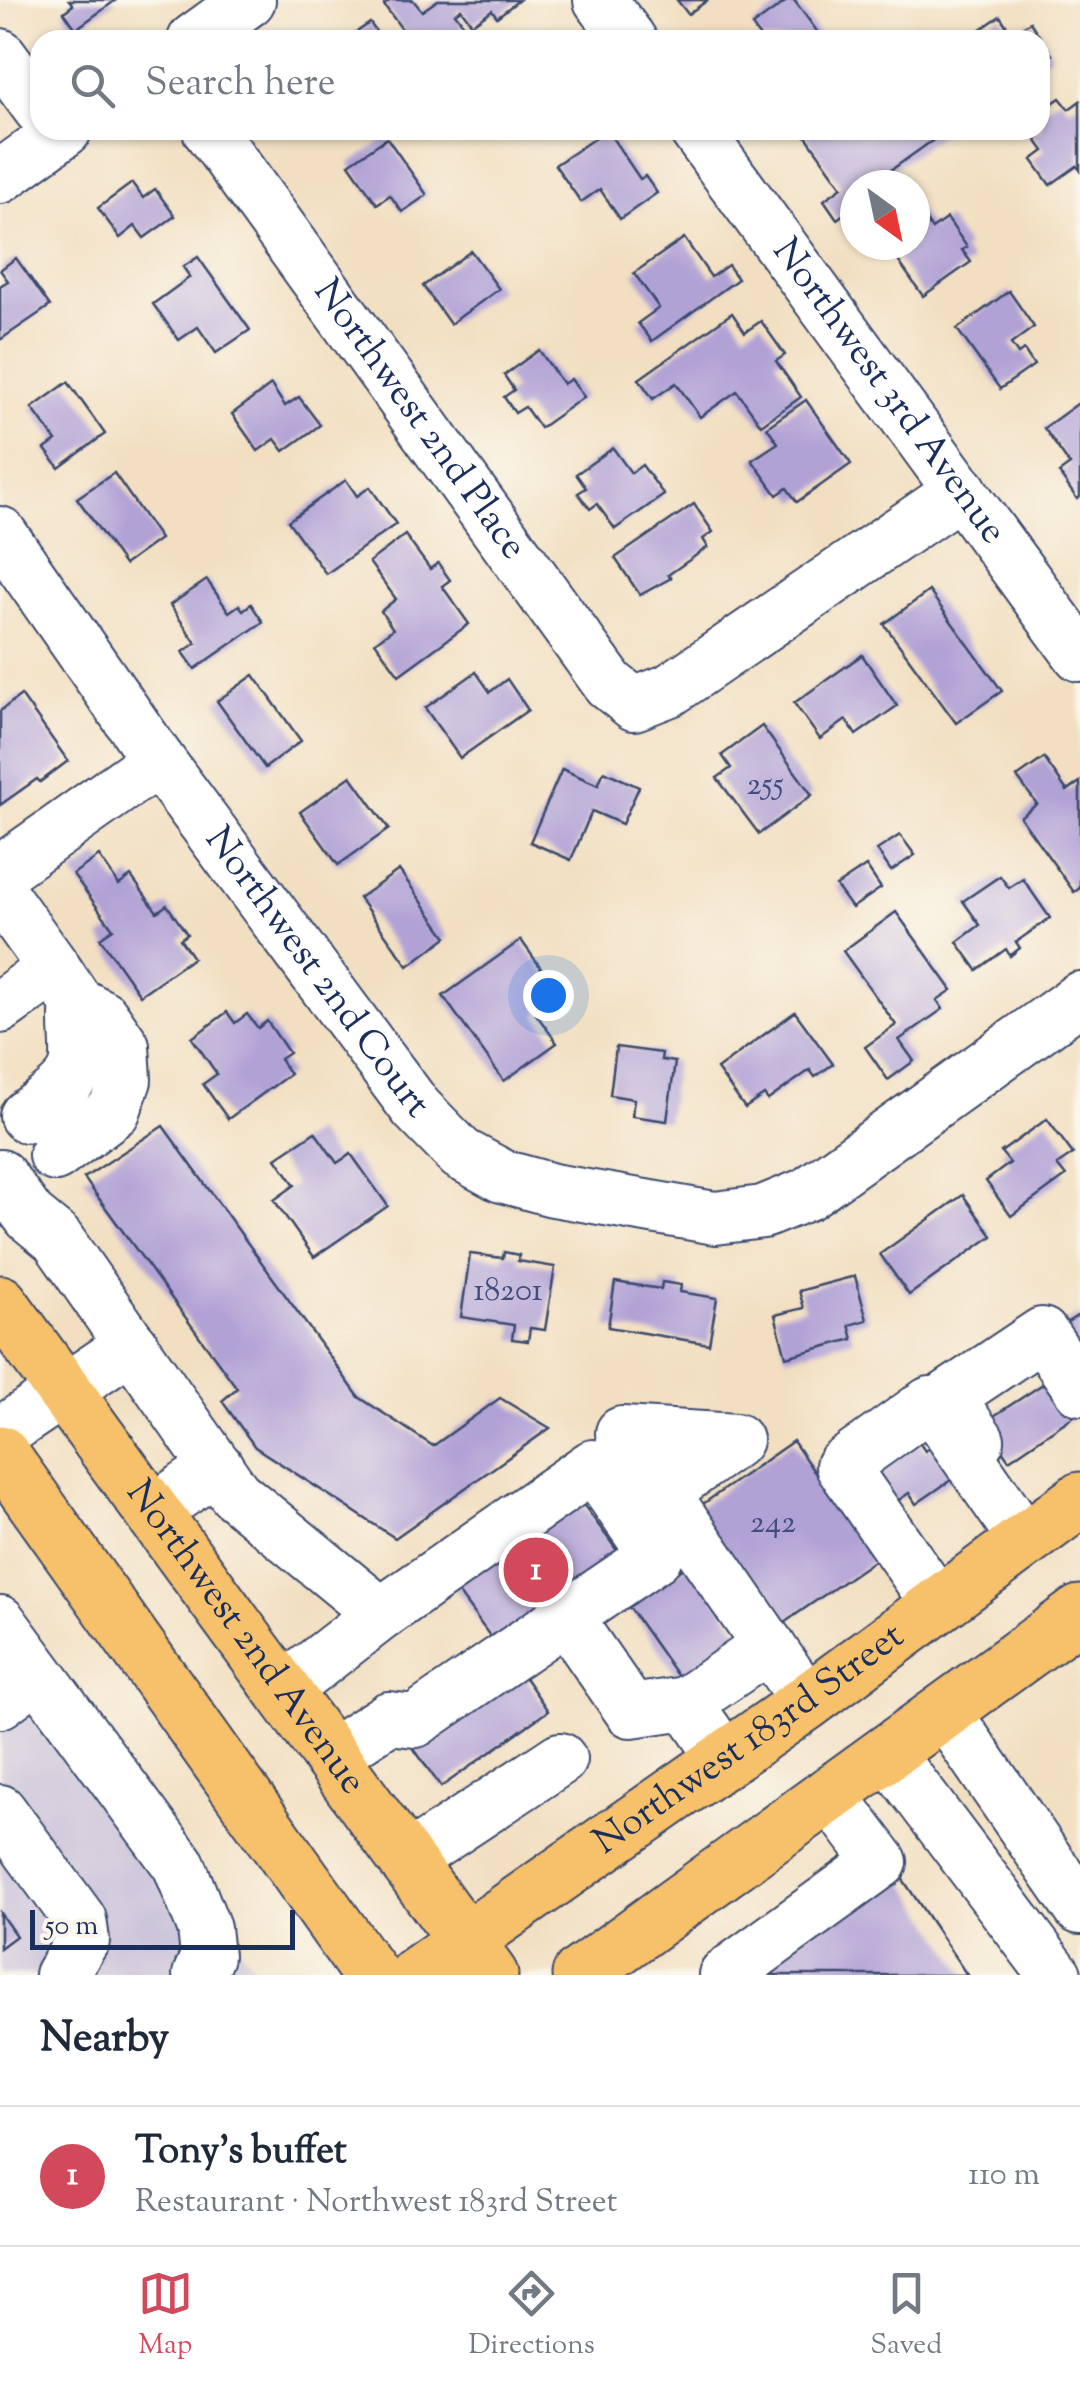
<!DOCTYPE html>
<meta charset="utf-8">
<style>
body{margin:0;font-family:"Sorts Mill Goudy",serif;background:#f2f2f3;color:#1f2937}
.compass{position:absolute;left:840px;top:170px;width:90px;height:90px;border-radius:50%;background:#fff;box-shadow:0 2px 8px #0004;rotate:147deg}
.scale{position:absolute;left:30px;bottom:25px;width:265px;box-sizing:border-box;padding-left:10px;border:5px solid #1b2f5e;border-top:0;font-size:28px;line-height:35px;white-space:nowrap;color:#1b2f5e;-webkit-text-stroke:8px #fbf7ec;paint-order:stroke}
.you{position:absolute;left:548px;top:995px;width:35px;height:35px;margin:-25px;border:8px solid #fff;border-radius:50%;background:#1a73e8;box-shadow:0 0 0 15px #1a73e833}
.badge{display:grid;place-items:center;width:65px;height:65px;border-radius:50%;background:#d1495b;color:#fff;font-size:32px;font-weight:700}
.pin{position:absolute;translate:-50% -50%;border:5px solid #fff;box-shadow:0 2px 10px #0006}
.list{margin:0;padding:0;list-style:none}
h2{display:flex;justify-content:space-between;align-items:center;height:130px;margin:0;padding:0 40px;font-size:42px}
h2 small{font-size:32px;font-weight:400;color:#747a83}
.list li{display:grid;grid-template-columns:65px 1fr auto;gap:30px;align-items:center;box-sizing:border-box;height:140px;padding:0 40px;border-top:2px solid #e0e1e3}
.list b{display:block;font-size:38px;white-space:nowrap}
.list p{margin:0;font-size:32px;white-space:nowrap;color:#747a83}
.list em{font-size:32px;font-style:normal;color:#747a83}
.icon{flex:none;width:55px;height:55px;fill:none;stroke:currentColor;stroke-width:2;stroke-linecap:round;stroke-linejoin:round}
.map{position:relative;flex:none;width:1080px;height:1975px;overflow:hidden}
.search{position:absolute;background:#fff;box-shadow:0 2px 8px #0004;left:30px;right:30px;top:30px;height:110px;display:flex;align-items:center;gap:25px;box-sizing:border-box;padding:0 35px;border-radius:30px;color:#747a83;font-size:38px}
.sheet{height:270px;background:#fff}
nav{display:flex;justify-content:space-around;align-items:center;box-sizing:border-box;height:140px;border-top:2px solid #e0e1e3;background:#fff;font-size:28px;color:#747a83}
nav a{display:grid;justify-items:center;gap:5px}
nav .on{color:#d1495b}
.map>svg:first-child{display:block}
.industrial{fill:#c7c0d9}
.building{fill:#b1a2d6}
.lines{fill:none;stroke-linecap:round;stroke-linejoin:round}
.minor-casing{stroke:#3b496d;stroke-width:56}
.major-casing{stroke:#3b496d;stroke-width:59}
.minor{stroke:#fff;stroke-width:52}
.major{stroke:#f7c06b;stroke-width:55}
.labels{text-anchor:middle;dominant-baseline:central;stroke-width:10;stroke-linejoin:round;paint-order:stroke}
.number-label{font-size:32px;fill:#404c7c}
.street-label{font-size:38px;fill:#1b2f5e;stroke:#fbf7ec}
</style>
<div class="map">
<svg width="1080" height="1975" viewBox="0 0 1080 1975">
<rect width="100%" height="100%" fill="#fbf7ec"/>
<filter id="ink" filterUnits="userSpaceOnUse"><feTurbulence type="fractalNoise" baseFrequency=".01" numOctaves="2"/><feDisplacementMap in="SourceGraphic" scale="20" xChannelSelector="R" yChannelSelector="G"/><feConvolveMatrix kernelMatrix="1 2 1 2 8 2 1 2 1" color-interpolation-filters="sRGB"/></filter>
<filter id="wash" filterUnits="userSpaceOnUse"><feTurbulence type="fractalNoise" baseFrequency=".0048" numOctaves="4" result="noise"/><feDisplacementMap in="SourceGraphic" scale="40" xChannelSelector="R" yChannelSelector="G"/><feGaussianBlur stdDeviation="2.25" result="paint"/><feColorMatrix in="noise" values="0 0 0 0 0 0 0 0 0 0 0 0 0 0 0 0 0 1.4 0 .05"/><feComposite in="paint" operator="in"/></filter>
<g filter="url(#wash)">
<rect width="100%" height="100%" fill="#f2dfc1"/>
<path class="industrial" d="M0,1611L259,1975H0Z"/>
<g id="blocks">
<g class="building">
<path d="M69,0H116L76,29L64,12L73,5Z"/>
<path d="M391,0H413L422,11L438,0H519L497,17L492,10L472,24L461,9L455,13L464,25L442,40H410L384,5Z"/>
<path d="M677,0H708L688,14Z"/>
<path d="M788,0H794L819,34L810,40H762L752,26Z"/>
<path d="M1000,16L1012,34L1030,22L1052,55L1040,63V40H965Z"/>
<path d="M370,23L382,40H345Z"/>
<path d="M1060,98L1069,109L1080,101V170L1077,166L1050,185L1032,160L1044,151L1029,130H1040V112Z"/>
<path d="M607,130L640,179L645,176L657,193L620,219L600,189L581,202L555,165Z"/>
<path d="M805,130H940L943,133L870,185H855V196L850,199L855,206L837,219L824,200L842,187L803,132Z"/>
<path d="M387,138L427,195L402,212L390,195L377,204L349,164Z"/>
<path d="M132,183L143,198L155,189L175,216L144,238L135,226L120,238L98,208Z"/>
<path d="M915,205L932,229L947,218L967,247L962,250L971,262L923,296L887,245H915Z"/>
<path d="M684,238L711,277L728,265L738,279L652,341L638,323L659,308L634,273Z"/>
<path d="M471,251L499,289L450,324L423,286Z"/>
<path d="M198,257L250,330L216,353L198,327L179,340L153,304L190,277L183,267Z"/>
<path d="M16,258L50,306L0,340V286L8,281L0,270Z"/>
<path d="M1009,291L1034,327L1011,344L1018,354L1024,350L1034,365L1000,389L957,329Z"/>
<path d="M732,313L745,332L761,321L785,355L776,361L801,397L761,425L737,391L700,417L676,383L653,399L639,379Z"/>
<path d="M539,350L563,384L571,379L584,397L540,428L525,407L515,413L504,397L514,390L504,375Z"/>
<path d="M68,382L105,434L59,468L45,449L56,441L32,408Z"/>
<path d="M271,385L285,406L299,397L320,425L284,451L275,439L258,451L232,414Z"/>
<path d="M806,400L851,464L797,502L787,488L777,495L752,460L778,443L767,427Z"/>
<path d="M1080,402V497L1077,499L1059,473L1070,465L1044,428Z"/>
<path d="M613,448L631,473L642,465L664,495L615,529L597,504L590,509L578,493L586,488L576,474Z"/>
<path d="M114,473L160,539L124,565L77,498Z"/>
<path d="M346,480L357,496L370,487L396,524L326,574L288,521Z"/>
<path d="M694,504L713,532L703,539L708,547L668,575L671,578L640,595L615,558Z"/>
<path d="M405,535L430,569L438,563L450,580L442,586L469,624L399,675L375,642L393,629L381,611L396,599L369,562Z"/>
<path d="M207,580L229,612L239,605L243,610L251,604L263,622L195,669L183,652L196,643L170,605Z"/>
<path d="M929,591L1002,691L956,723L884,624Z"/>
<path d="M862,655L897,706L856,735L846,720L820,739L794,703Z"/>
<path d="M476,672L490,692L507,679L528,710L460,758L425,708Z"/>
<path d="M254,675L301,741L265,768L217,701Z"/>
<path d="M21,695L68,761L40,782L37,779L0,805V711Z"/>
<path d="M762,726L812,795L759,834L717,778L731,768L722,755Z"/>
<path d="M1044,758L1067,791L1080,782V888L1074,892L1020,817L1037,804L1017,777Z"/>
<path d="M562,769L598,785L604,771L639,787L622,824L592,811L571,860L530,842Z"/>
<path d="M351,776L389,829L338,865L300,812Z"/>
<path d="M900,835L915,855L891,871L877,850Z"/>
<path d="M99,856L119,885L131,876L157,912L167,905L187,934L180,939L193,958L140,995L100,938L113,929L73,874Z"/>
<path d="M866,866L881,888L852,908L836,886Z"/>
<path d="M399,870L447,937L408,966L359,898Z"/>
<path d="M1000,876L1009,888L1023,879L1050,918L1016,942L1020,948L1010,956L1006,949L977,970L957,942L980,925L963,901Z"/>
<path d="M896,912L952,990L937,1000L943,1009L899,1040L914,1061L888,1080L865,1047L896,1025L843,951Z"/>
<path d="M521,940L561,996L536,1014L557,1043L504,1081L443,996Z"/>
<path d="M227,1012L235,1023L247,1014L258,1028L267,1021L289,1053L280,1059L290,1074L228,1119L203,1084L217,1074L192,1038Z"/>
<path d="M795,1012L833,1064L815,1077L810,1070L768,1100L764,1095L745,1108L717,1069Z"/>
<path d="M616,1047L662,1053L661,1060L675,1062L667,1121L632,1116L634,1099L610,1095Z"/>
<path d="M1047,1119L1073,1154L1057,1165L1066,1176L1011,1216L986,1181L1010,1163L1001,1152Z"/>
<path d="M163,1126L359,1397L433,1446L500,1398L550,1428L395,1538L255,1447L222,1401L237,1388L84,1178Z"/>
<path d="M315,1132L337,1163L351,1154L388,1206L314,1257L274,1200L295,1185L276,1158Z"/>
<path d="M963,1195L992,1236L909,1295L880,1254Z"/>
<path d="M504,1252L519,1255L518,1261L555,1267L545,1330L530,1328L528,1341L512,1339L514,1325L461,1317L470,1254L503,1258Z"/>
<path d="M855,1276L867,1320L849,1325L853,1339L786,1357L775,1315L804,1308L799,1291Z"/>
<path d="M615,1282L661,1289L662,1282L681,1285L680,1292L717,1298L709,1344L608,1327Z"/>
<path d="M1080,1314V1367L1055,1330Z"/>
<path d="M1049,1380L1074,1416L1009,1460L983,1423Z"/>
<path d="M915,1437L925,1451L939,1441L961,1473L916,1504L909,1493L884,1510L860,1474Z"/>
<path d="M793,1441L875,1560L772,1631L690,1513Z"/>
<path d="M575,1493L621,1556L498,1647L451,1583Z"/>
<path d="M690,1563L748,1644L686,1688L629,1607Z"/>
<path d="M515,1663L548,1711L441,1787L407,1739Z"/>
<path d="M898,1872L967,1975H772L764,1963Z"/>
<path d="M0,1913L16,1936L0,1948Z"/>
</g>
</g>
</g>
<g filter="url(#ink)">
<use href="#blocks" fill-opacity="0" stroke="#3b496d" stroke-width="2.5"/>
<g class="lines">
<defs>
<g id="minor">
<path d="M600,0L630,40"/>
<path d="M194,40L249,0"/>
<path d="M0,55L40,109"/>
<path id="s1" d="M209,130L609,684L634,704L670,690L961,491"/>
<path id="s2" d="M696,130L1080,655"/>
<path d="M0,177L65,130"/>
<path id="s3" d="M0,533L158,760L416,1108L461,1154L502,1176L553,1190L715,1218L763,1212L807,1194L1080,998"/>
<path d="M0,872L158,760"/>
<path d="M0,893L54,968L0,1007"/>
<path d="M26,1116C44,1102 77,1085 77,1059C78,1039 74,1023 77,1003L54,968"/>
<path d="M55,1155L114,1111L125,1080L123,1046L103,1017L77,1003"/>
<path d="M0,1176L30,1217L57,1239L235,1494L381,1614"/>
<path d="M0,1434L132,1345"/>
<path d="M978,1440L948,1397L1042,1334L1080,1389"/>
<path d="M663,1492L736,1440L622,1433L807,1702"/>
<path d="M152,1512L217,1467"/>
<path d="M937,1603L842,1466L930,1403L1025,1540"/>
<path d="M0,1622L179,1865L204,1928L207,1956L199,1975"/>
<path d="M282,1691L381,1614L593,1466L656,1556L566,1617L631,1711L686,1703L725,1759"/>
<path d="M0,1702L37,1674"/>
<path d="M686,1703L769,1646"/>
<path d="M944,1711L1080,1908"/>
<path d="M887,1752L1055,1975"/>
<path d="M329,1757L389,1718L415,1721L566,1617"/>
<path d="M0,1811L80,1920L83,1940L61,1975"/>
<path d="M406,1861L560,1759"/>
<path d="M725,1975L881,1862L829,1793"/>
</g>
<g id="major">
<path id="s4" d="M0,1303L490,1975"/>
<path d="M0,1453L371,1975"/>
<path id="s5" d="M416,1975L807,1702L1080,1500"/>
<path d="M580,1975L1080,1613"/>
</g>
</defs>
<use href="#minor" class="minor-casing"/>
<use href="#major" class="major-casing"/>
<use href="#minor" class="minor"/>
<use href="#major" class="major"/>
</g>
</g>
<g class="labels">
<g class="number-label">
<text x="765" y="786">255</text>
<text x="508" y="1292">18201</text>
<text x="773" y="1524">242</text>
</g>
<g class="street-label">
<text stroke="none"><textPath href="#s2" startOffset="325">Northwest 3rd Avenue</textPath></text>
<text stroke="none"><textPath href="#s1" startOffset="358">Northwest 2nd Place</textPath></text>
<text stroke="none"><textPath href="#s3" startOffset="542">Northwest 2nd Court</textPath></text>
<text stroke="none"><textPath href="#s4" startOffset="415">Northwest 2nd Avenue</textPath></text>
<text stroke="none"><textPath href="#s5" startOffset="408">Northwest 183rd Street</textPath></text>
</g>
</g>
</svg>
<svg class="compass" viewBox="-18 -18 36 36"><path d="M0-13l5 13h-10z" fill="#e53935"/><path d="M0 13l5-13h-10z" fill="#747a83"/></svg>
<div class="scale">50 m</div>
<div class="you"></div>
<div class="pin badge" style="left:536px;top:1570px">1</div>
<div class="search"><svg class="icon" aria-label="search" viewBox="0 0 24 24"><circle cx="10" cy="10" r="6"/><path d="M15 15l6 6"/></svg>Search here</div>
</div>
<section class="sheet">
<h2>Nearby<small></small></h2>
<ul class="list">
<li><span class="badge">1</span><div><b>Tony's buffet</b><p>Restaurant · Northwest 183rd Street</p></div><em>110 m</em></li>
</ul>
</section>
<nav>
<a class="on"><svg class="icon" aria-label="map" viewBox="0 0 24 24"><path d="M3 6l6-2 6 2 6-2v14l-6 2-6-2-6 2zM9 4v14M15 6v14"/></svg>Map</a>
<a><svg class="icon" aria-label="directions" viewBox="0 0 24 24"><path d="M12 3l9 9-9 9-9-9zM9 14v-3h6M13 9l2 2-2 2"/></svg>Directions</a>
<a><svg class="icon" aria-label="saved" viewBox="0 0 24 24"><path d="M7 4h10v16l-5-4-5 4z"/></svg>Saved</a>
</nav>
